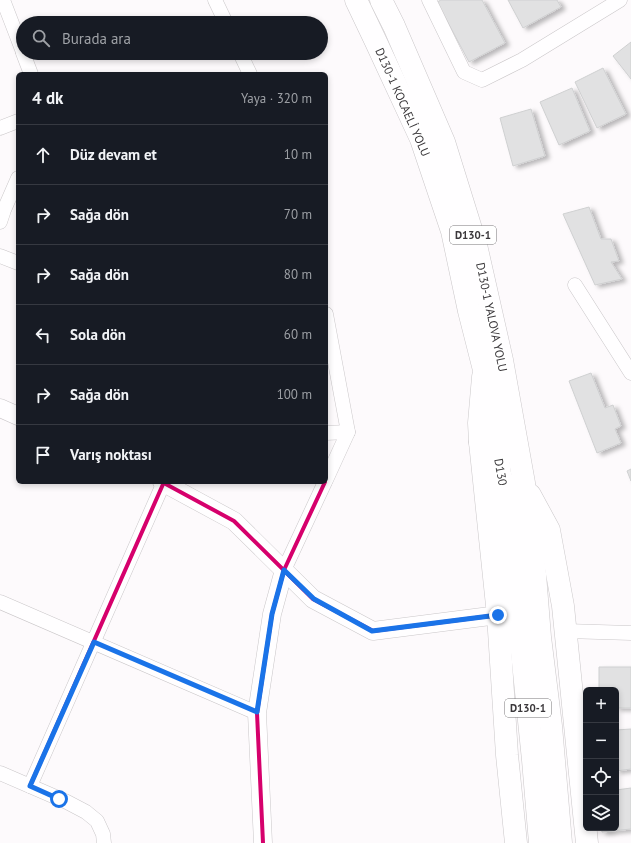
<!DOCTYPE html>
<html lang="tr">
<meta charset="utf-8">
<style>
body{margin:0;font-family:"PT Sans",sans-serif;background:#20242c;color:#f1f3f6}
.controls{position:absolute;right:12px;bottom:12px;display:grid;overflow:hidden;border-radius:6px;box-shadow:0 2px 6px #0003}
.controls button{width:36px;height:36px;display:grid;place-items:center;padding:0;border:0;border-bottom:1px solid #363941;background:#171b24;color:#f1f3f6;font:20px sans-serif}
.stop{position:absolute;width:12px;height:12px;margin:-9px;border:3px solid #1a73e8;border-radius:50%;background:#fff}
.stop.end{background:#1a73e8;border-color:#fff;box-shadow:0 1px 4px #0008}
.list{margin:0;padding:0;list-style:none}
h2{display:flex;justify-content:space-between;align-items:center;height:52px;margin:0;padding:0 16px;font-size:17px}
h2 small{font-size:13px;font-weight:400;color:#9ea1a6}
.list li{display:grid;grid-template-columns:26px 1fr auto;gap:12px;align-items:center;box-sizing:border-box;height:60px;padding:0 16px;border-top:1px solid #363941}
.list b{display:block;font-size:15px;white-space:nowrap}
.list em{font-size:13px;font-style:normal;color:#9ea1a6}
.icon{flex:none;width:22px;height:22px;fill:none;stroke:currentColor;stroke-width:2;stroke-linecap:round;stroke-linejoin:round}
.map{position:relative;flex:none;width:631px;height:843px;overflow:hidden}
.search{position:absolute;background:#171b24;box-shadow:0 2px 6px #0003;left:16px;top:16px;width:312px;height:44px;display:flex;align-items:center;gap:10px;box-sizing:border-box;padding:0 14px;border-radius:22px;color:#9ea1a6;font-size:15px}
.panel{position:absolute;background:#171b24;box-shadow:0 2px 6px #0003;left:16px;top:72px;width:312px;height:412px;border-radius:6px}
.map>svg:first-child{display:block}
.building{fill:#e1e1e2;stroke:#cfd0d1;filter:url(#shadow)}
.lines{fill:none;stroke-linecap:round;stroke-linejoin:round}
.minor-casing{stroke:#cac7c9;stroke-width:15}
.tertiary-casing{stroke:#cac7c9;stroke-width:19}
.primary-casing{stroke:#cac7c9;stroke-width:23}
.trunk-casing{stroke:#cac7c9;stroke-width:23}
.minor{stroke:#fffeff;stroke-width:14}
.tertiary{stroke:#fffeff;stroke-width:18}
.primary{stroke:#fffeff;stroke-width:22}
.trunk{stroke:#fffeff;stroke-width:22}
.cycleway-casing{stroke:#fff;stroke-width:6}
.cycleway{stroke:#d6006c;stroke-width:4}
.route{stroke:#1a73e8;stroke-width:5}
.labels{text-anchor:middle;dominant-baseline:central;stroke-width:3.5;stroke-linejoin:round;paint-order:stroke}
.shield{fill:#fff;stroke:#767476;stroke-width:1}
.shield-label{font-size:11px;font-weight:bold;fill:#3b383b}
.street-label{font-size:12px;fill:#3b383b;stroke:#fff}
</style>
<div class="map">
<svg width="631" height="843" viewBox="0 0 631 843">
<defs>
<filter id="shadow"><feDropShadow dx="4.5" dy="2.5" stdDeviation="2" flood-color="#0004"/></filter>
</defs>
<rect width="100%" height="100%" fill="#fdfafc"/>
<g class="building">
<path d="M441,0H482L505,43L469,62L437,2Z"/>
<path d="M508,0H557L561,7L523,28Z"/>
<path d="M631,42V79L613,56Z"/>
<path d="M603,68L626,114L597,128L575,82Z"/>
<path d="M572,88L590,131L559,145L540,102Z"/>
<path d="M531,109L545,156L513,166L500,118Z"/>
<path d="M589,207L601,239H611L619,261L611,262L622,279L595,285L563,214Z"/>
<path d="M591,373L605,408L613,405L621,426L615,429L621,443L597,453L569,381Z"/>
<path d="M631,469V481L627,471Z"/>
<path d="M599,667H631V708H616V690H599Z"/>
<path d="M631,729V769L616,771V730Z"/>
<path d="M631,788V829L602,832L601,828H616V790Z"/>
</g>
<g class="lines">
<defs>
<g id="minor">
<path d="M3,0L23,52"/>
<path d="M215,0L226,23"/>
<path d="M429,0L464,72L482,80L522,60L620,0"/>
<path d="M23,53L31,74"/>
<path d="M240,53L250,74"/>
<path d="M0,128L18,121"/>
<path d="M0,222L4,210L18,178"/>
<path d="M0,256L18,263"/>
<path d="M575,285L631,373"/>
<path d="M326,314L348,432L326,480"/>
<path d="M326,433L348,432"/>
<path d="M284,570L325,482"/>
<path d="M0,602L257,713"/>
<path d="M566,631L631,633"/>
<path d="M0,773L67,802L86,812L97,821L103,834L104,843"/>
<path d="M30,786L164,482"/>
</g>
<g id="tertiary">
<path d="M0,408L18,416"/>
<path d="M162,482L234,521L313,599L373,631L498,615"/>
<path d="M263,843L257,713L272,614L284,570"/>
</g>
<path id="primary" d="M480,442L479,423L483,377"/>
<g id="trunk">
<path d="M356,0L376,42L421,139L452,231L469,311L484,370L494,421L500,474L504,486L514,574L533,760L540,843"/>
<path d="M381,0L394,26L444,142L476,245L502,360L524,483L535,574L540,637L551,726L561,843"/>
<path d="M480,442L498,615L507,755L516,843"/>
<path d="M530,495L549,530L563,606L587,843"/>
</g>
</defs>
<use href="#minor" class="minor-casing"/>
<use href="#tertiary" class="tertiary-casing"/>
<use href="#primary" class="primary-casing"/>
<use href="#trunk" class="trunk-casing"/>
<use href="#minor" class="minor"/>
<use href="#tertiary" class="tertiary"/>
<use href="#primary" class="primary"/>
<use href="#trunk" class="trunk"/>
<defs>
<g id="cycleway">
<path d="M162,482L234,521L313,599L373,631L498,615"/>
<path d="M30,786L164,482"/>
<path d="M263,843L257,713L272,614L284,570L325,482"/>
</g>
</defs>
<use href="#cycleway" class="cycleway-casing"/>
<use href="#cycleway" class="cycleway"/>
</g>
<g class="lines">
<path class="route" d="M59,799L30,786L94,642L257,712L272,614L284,570L314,599L372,631L498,615"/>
</g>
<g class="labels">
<g class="shield">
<rect x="450" y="226" width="46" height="18" rx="3"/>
<rect x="505" y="699" width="46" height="18" rx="3"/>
</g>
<g class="shield-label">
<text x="473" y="235">D130-1</text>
<text x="528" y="708">D130-1</text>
</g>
<g class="street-label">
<text transform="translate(403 102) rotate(66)">D130-1 KOCAELİ YOLU</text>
<text transform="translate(492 317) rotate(78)">D130-1 YALOVA YOLU</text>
<text transform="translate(501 472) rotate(80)">D130</text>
</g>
</g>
</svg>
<div class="controls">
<button>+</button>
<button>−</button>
<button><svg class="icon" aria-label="locate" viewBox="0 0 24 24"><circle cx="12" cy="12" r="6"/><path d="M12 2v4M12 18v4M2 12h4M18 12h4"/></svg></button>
<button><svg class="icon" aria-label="layers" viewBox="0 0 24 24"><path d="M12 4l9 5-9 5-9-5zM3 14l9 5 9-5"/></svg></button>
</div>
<div class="stop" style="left:59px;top:799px"></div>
<div class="stop end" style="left:498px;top:615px"></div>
<div class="search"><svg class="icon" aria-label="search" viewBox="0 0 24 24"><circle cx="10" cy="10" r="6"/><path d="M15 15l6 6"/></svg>Burada ara</div>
<section class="panel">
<h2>4 dk<small>Yaya · 320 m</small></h2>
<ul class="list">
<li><svg class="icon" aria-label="ahead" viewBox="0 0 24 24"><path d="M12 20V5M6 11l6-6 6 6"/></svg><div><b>Düz devam et</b></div><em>10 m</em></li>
<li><svg class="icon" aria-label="right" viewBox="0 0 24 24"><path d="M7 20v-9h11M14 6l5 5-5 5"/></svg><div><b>Sağa dön</b></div><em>70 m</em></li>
<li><svg class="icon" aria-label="right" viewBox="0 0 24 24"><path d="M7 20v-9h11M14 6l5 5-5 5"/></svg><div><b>Sağa dön</b></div><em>80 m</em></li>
<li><svg class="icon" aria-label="left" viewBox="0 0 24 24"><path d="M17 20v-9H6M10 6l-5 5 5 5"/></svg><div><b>Sola dön</b></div><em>60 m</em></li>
<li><svg class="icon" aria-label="right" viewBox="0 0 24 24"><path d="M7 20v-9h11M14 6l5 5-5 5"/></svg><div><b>Sağa dön</b></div><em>100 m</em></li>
<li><svg class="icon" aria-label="arrive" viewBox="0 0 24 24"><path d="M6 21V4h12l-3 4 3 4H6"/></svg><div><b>Varış noktası</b></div></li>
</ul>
</section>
</div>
